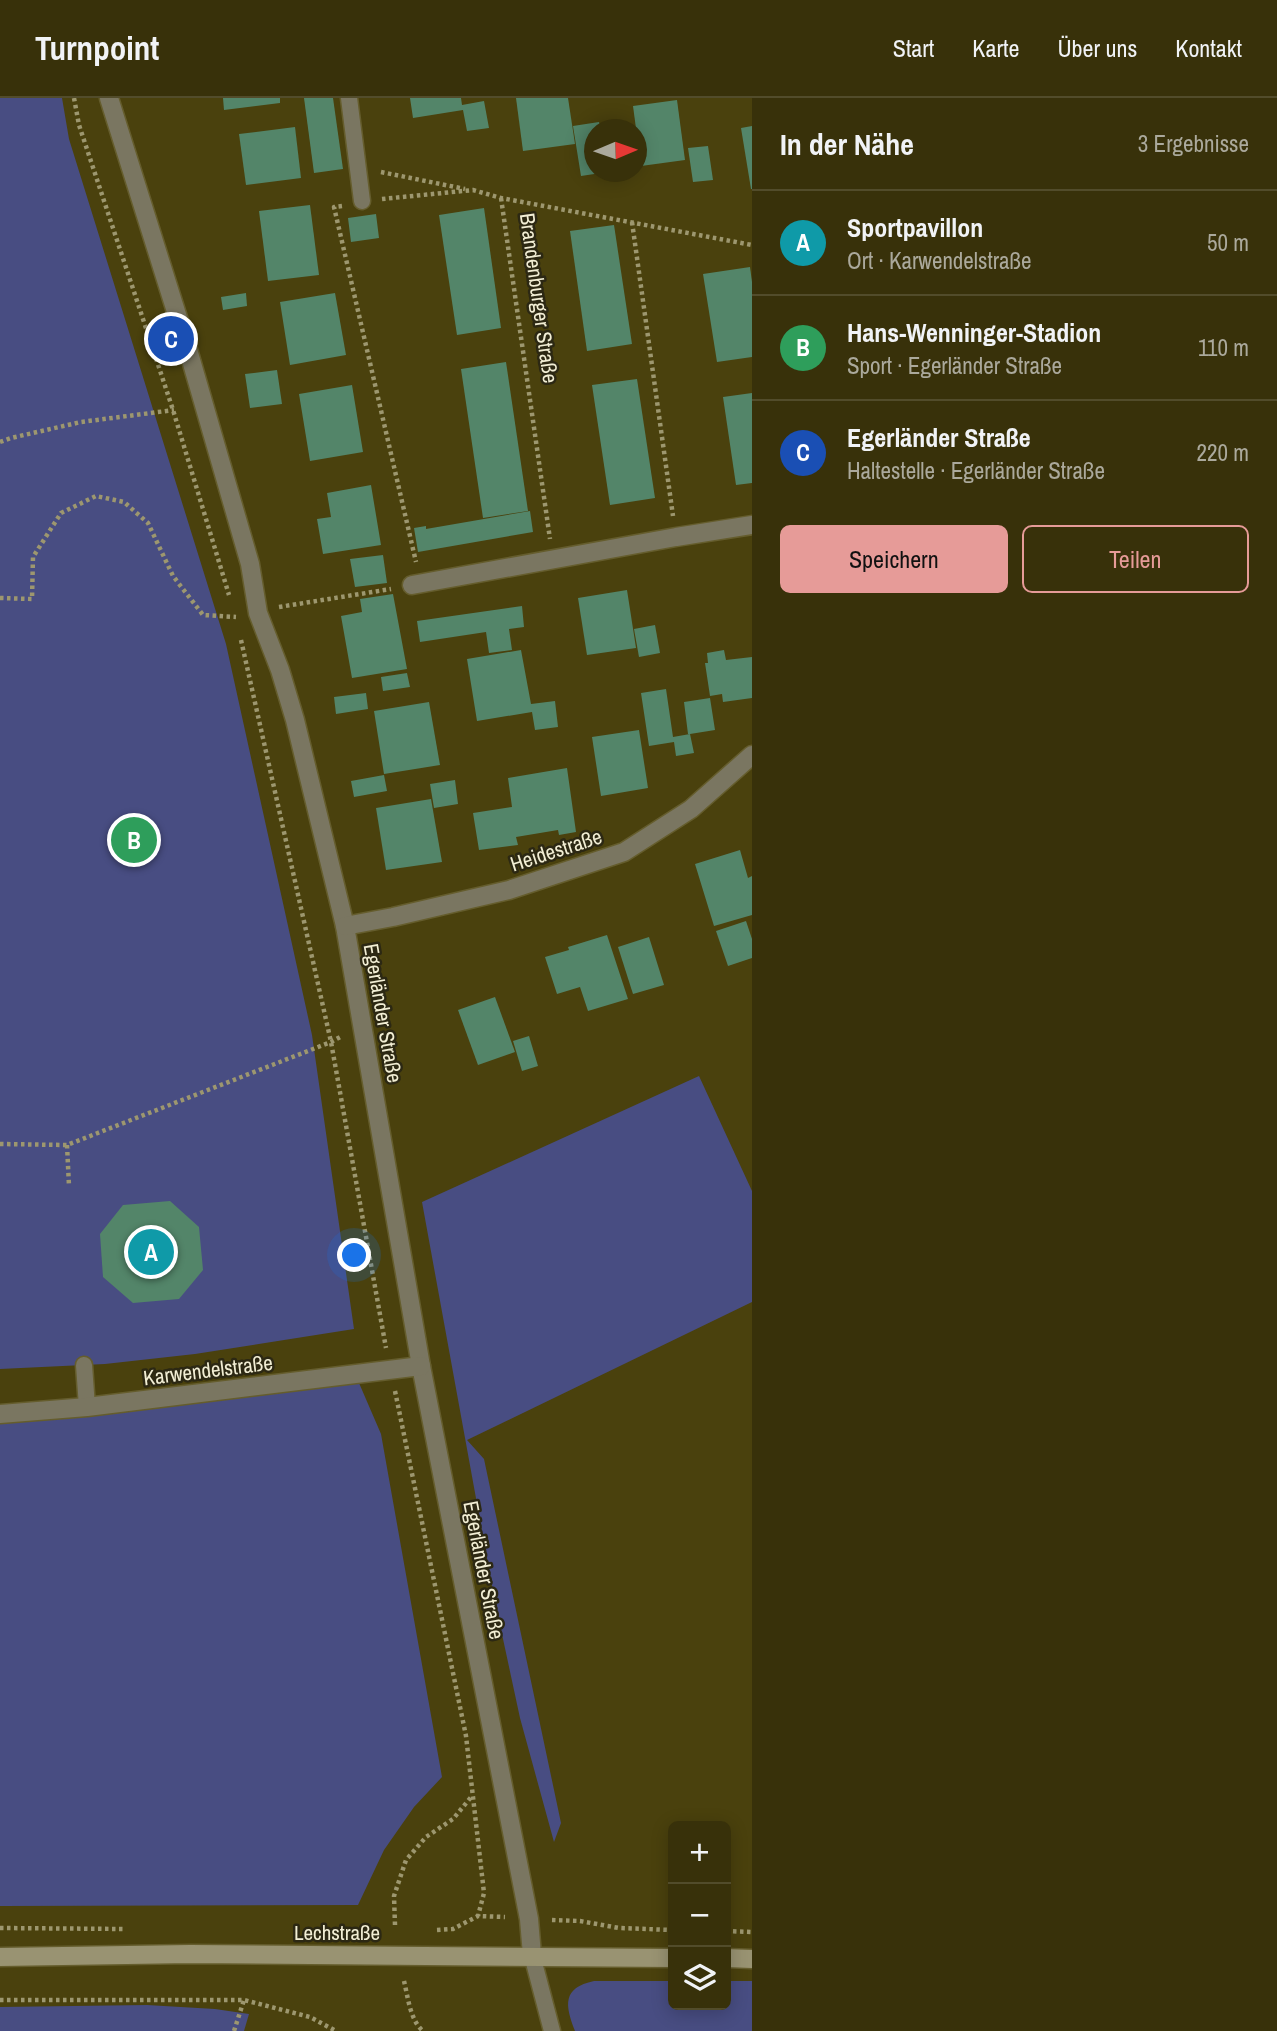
<!DOCTYPE html>
<html lang="de">
<meta charset="utf-8">
<style>
body{margin:0;font-family:"Archivo Narrow",sans-serif;background:#433d18;color:#f1f3f6}
.controls{position:absolute;right:21px;bottom:21px;display:grid;overflow:hidden;border-radius:10px;box-shadow:0 4px 18px #0003}
.controls button{width:63px;height:63px;display:grid;place-items:center;padding:0;border:0;border-bottom:2px solid #524c2b;background:#38310a;color:#f1f3f6;font:35px sans-serif}
.compass{position:absolute;left:584px;top:21px;width:63px;height:63px;border-radius:50%;background:#38310a;box-shadow:0 4px 18px #0003;rotate:88deg}
.you{position:absolute;left:355px;top:1158px;width:24px;height:24px;margin:-18px;border:5px solid #fff;border-radius:50%;background:#1a73e8;box-shadow:0 0 0 10px #1a73e833}
.badge{display:grid;place-items:center;width:46px;height:46px;border-radius:50%;background:#e69b98;color:#fff;font-size:23px;font-weight:700}
.pin{position:absolute;translate:-50% -50%;border:4px solid #fff;box-shadow:0 2px 7px #0006}
.list{margin:0;padding:0;list-style:none}
h2{display:flex;justify-content:space-between;align-items:center;height:91px;margin:0;padding:0 28px;font-size:30px}
h2 small{font-size:23px;font-weight:400;color:#aba99c}
.list li{display:grid;grid-template-columns:46px 1fr auto;gap:21px;align-items:center;box-sizing:border-box;height:105px;padding:0 28px;border-top:2px solid #524c2b}
.list b{display:block;font-size:26px;white-space:nowrap}
.list p{margin:0;font-size:23px;white-space:nowrap;color:#aba99c}
.list em{font-size:23px;font-style:normal;color:#aba99c}
.actions{display:flex;gap:14px;padding:21px 28px}
.actions a{flex:1;padding:16px 0;border:2px solid #e69b98;border-radius:10px;text-align:center;font-size:24px;color:#e69b98}
.actions .main{background:#e69b98;color:#111}
.icon{flex:none;width:38px;height:38px;fill:none;stroke:currentColor;stroke-width:2;stroke-linecap:round;stroke-linejoin:round}
.map{position:relative;flex:none;width:752px;height:1933px;overflow:hidden}
header{display:flex;align-items:center;gap:42px;box-sizing:border-box;height:98px;padding:0 35px;background:#38310a;border-bottom:2px solid #524c2b}
header strong{font-size:33px}
nav{display:flex;gap:38px;margin-inline-start:auto;font-size:24px}
main{display:flex}
aside{flex:1;background:#38310a}
.map>svg:first-child{display:block}
.green{fill:#484d82}
.building{fill:#538569}
.lines{fill:none;stroke-linecap:round;stroke-linejoin:round}
.service-casing{stroke:#655d2d;stroke-width:19}
.minor-casing{stroke:#655d2d;stroke-width:21}
.secondary-casing{stroke:#655d2d;stroke-width:21}
.path{stroke:#9d976f;stroke-width:4.5;stroke-dasharray:3.5 3.5;stroke-linecap:butt}
.service{stroke:#7a7661;stroke-width:16}
.minor{stroke:#7a7661;stroke-width:18}
.secondary{stroke:#999372;stroke-width:18}
.labels{text-anchor:middle;dominant-baseline:central;stroke-width:5;stroke-linejoin:round;paint-order:stroke}
.street-label{font-size:21px;fill:#f2eed4;stroke:#2c2813}
</style>
<header>
<strong>Turnpoint</strong>
<nav><a>Start</a><a>Karte</a><a>Über uns</a><a>Kontakt</a></nav>
</header>
<main>
<div class="map">
<svg width="752" height="1933" viewBox="0 0 752 1933">
<rect width="100%" height="100%" fill="#4a410d"/>
<g class="green">
<path d="M0,0H62L69,41L226,546L312,937L354,1231L195,1256L105,1266L0,1271Z"/>
<path d="M699,978L752,1093V1204L467,1342L484,1361L561,1725L554,1744L520,1620L494,1499L422,1104Z"/>
<path d="M356,1278L381,1336L442,1679L414,1709L384,1752L358,1807L0,1808V1316Z"/>
<path d="M594,1883H673V1907H726V1883H752V1933H575C565,1907 562,1890 594,1883Z"/>
<path d="M147,1907L215,1911L249,1916L244,1933H0V1909Z"/>
</g>
<g class="building">
<path d="M223,0H280V5L224,12Z"/>
<path d="M304,0H333L343,71L314,75Z"/>
<path d="M410,0H461L462,7L484,3L489,30L467,33L463,12L413,20Z"/>
<path d="M516,0H568L575,46L523,53Z"/>
<path d="M677,2L685,62L641,68L633,8Z"/>
<path d="M599,24L601,32H594V74L601,75L581,78L573,28Z"/>
<path d="M752,28V91H751L741,30Z"/>
<path d="M295,29L301,80L246,87L239,36Z"/>
<path d="M708,48L713,82L693,84L688,50Z"/>
<path d="M310,107L319,177L268,183L259,113Z"/>
<path d="M484,110L501,230L457,237L439,117Z"/>
<path d="M376,116L379,140L351,144L348,120Z"/>
<path d="M614,127L632,246L587,253L570,133Z"/>
<path d="M750,169L752,184V259L717,264L703,176Z"/>
<path d="M246,195L247,208L223,212L221,199Z"/>
<path d="M335,195L346,257L290,267L280,204Z"/>
<path d="M506,264L528,413L483,420L461,271Z"/>
<path d="M277,272L282,306L250,310L245,276Z"/>
<path d="M637,281L655,400L610,407L592,287Z"/>
<path d="M352,287L363,354L310,363L299,296Z"/>
<path d="M752,295V385L736,387L723,299Z"/>
<path d="M371,387L381,447L323,456L317,421L331,419L327,395Z"/>
<path d="M530,413L533,434L418,454L414,430L426,428V431Z"/>
<path d="M383,457L387,485L355,489L350,461Z"/>
<path d="M627,492L636,550L587,557L578,500Z"/>
<path d="M393,496L407,571L352,580L341,518L362,514L360,501Z"/>
<path d="M522,508L524,529L509,531L512,552L489,555L486,534L420,544L417,523Z"/>
<path d="M655,527L660,555L639,559L634,531Z"/>
<path d="M521,552L531,606L555,603L558,629L535,632L532,614L477,623L467,561Z"/>
<path d="M724,552L726,562L752,559V600L723,604L722,596L710,598L705,565H708L707,555Z"/>
<path d="M407,575L410,589L383,593L381,579Z"/>
<path d="M666,591L673,639L690,636H688L684,604L710,600L715,632L690,636L694,655L676,658L674,644L649,648L641,595Z"/>
<path d="M366,595L368,611L336,616L334,599Z"/>
<path d="M429,604L440,667L384,676L374,613Z"/>
<path d="M639,632L648,690L601,698L592,639Z"/>
<path d="M567,670L576,734L559,737L558,732L516,739L518,747L479,752L473,715L512,709L508,680Z"/>
<path d="M384,677L387,693L354,699L351,683Z"/>
<path d="M455,682L458,706L434,710L430,686Z"/>
<path d="M431,701L442,764L386,772L376,710Z"/>
<path d="M740,752L748,780L752,778V817L714,828L695,766Z"/>
<path d="M746,823L752,841V860L728,868L716,833Z"/>
<path d="M607,837L628,901L588,913L580,889L557,896L545,859L569,852L568,849Z"/>
<path d="M649,839L664,887L633,896L618,849Z"/>
<path d="M495,899L515,954L478,967L458,912Z"/>
<path d="M529,938L538,968L522,973L513,943Z"/>
<path d="M170,1103L199,1129L203,1172L179,1201L133,1205L103,1179L100,1136L123,1107Z"/>
</g>
<g class="lines">
<defs>
<g id="service">
<path d="M349,0L362,103"/>
<path d="M84,1267L87,1309"/>
<path d="M532,1857L552,1933"/>
</g>
<g id="minor">
<path d="M109,0L189,255L250,466L258,515L280,572L295,622L345,828L421,1268L529,1821L532,1857"/>
<path d="M412,487L676,439L752,427"/>
<path d="M345,828L393,819L509,792L624,754L691,711L752,657"/>
<path d="M0,1316L87,1309L421,1268"/>
</g>
<g id="secondary">
<path d="M0,1859L190,1856L673,1860"/>
<path d="M726,1860L752,1861"/>
</g>
</defs>
<use href="#service" class="service-casing"/>
<use href="#minor" class="minor-casing"/>
<use href="#secondary" class="secondary-casing"/>
<g class="path">
<path d="M74,0L79,27L173,312L229,497"/>
<path d="M381,74L465,91"/>
<path d="M501,100L550,441"/>
<path d="M382,101L473,92L501,100L752,147"/>
<path d="M342,108L334,109L416,464"/>
<path d="M632,124L673,418"/>
<path d="M0,344L11,340L81,324L174,312"/>
<path d="M0,500L32,501L33,459L61,415L96,398L124,404L148,425L173,478L203,517L236,519"/>
<path d="M279,509L391,491"/>
<path d="M241,542L331,944L386,1250"/>
<path d="M0,1046L67,1047L331,944L342,938"/>
<path d="M67,1047L69,1088"/>
<path d="M395,1293L466,1638L484,1795L478,1818"/>
<path d="M552,1822L580,1823L619,1830L673,1832"/>
<path d="M395,1827L394,1798L406,1762L426,1739L453,1721L472,1698"/>
<path d="M0,1830L124,1831"/>
<path d="M437,1832L453,1831L478,1818L505,1819"/>
<path d="M726,1833L752,1834"/>
<path d="M404,1883C408,1899 410,1922 423,1933"/>
<path d="M0,1902H244L310,1919L336,1933"/>
<path d="M234,1933L244,1902"/>
</g>
<use href="#service" class="service"/>
<use href="#minor" class="minor"/>
<use href="#secondary" class="secondary"/>
</g>
<g class="labels">
<g class="street-label">
<text transform="translate(539 200) rotate(82)">Brandenburger Straße</text>
<text transform="translate(556 752) rotate(-18)">Heidestraße</text>
<text transform="translate(383 915) rotate(80)">Egerländer Straße</text>
<text transform="translate(208 1272) rotate(-7)">Karwendelstraße</text>
<text transform="translate(484 1472) rotate(79)">Egerländer Straße</text>
<text x="337" y="1834">Lechstraße</text>
</g>
</g>
</svg>
<div class="controls">
<button>+</button>
<button>−</button>
<button><svg class="icon" aria-label="layers" viewBox="0 0 24 24"><path d="M12 4l9 5-9 5-9-5zM3 14l9 5 9-5"/></svg></button>
</div>
<svg class="compass" viewBox="-18 -18 36 36"><path d="M0-13l5 13h-10z" fill="#e53935"/><path d="M0 13l5-13h-10z" fill="#aba99c"/></svg>
<div class="you"></div>
<div class="pin badge" style="left:151px;top:1154px;background:#0f9aa8">A</div>
<div class="pin badge" style="left:134px;top:742px;background:#2e9e5b">B</div>
<div class="pin badge" style="left:171px;top:241px;background:#1a4fb4">C</div>
</div>
<aside>
<h2>In der Nähe<small>3 Ergebnisse</small></h2>
<ul class="list">
<li><span class="badge" style="background:#0f9aa8">A</span><div><b>Sportpavillon</b><p>Ort · Karwendelstraße</p></div><em>50 m</em></li>
<li><span class="badge" style="background:#2e9e5b">B</span><div><b>Hans-Wenninger-Stadion</b><p>Sport · Egerländer Straße</p></div><em>110 m</em></li>
<li><span class="badge" style="background:#1a4fb4">C</span><div><b>Egerländer Straße</b><p>Haltestelle · Egerländer Straße</p></div><em>220 m</em></li>
</ul>
<div class="actions"><a class="main">Speichern</a><a>Teilen</a></div>
</aside>
</main>
